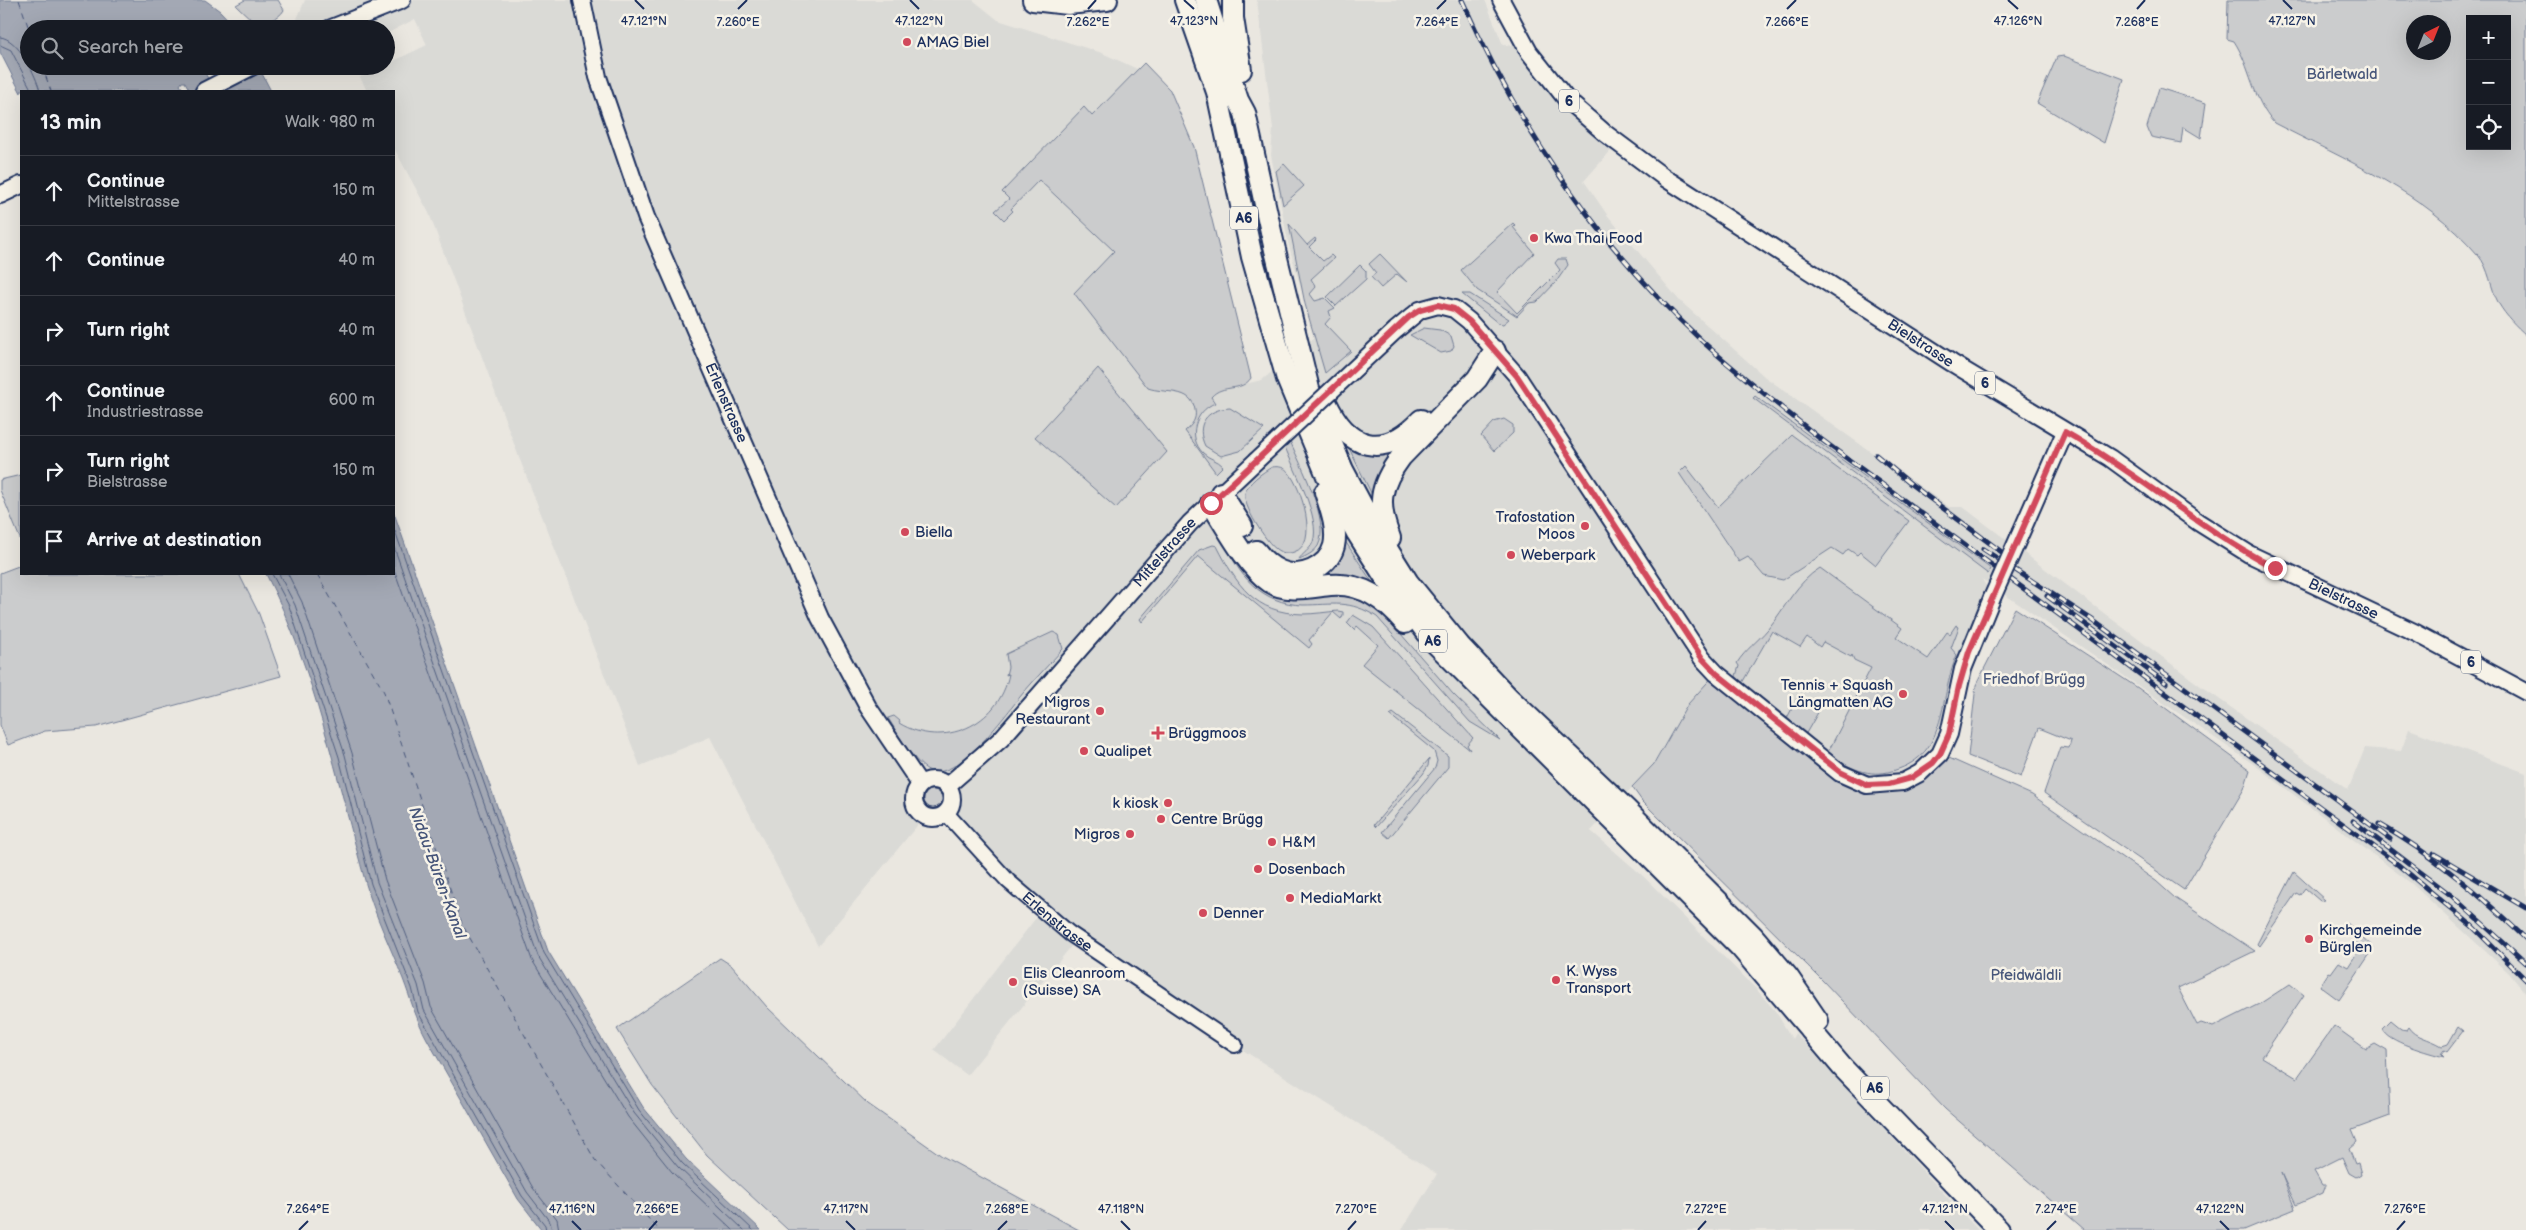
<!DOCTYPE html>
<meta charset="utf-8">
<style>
body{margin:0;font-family:"Balsamiq Sans",sans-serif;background:#242831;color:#f1f3f6}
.controls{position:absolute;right:15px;top:15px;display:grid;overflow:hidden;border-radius:0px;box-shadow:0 5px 20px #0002}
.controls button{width:45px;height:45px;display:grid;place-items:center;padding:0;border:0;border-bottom:1px solid #363941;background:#171b24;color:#f1f3f6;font:25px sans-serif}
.compass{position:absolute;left:2406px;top:15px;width:45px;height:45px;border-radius:50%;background:#171b24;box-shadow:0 5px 20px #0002;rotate:43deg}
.stop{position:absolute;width:15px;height:15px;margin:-11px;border:4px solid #d1495b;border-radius:50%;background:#fff}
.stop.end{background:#d1495b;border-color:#fff;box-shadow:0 1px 5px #0008}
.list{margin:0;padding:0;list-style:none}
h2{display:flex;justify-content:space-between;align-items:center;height:65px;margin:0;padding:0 20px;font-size:21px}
h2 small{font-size:16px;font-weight:400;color:#9ea1a6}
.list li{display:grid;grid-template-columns:32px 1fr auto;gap:15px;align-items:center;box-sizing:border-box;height:70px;padding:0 20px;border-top:1px solid #363941}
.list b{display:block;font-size:19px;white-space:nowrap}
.list p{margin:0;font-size:16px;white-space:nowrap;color:#9ea1a6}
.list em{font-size:16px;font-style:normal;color:#9ea1a6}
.icon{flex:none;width:28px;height:28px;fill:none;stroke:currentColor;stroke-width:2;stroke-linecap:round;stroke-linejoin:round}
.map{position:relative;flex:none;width:2526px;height:1230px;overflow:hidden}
.search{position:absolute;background:#171b24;box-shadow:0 5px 20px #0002;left:20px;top:20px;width:375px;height:55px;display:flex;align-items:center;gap:12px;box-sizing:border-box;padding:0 18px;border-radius:28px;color:#9ea1a6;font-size:19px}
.panel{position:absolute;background:#171b24;box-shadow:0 5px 20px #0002;left:20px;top:90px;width:375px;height:485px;border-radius:0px}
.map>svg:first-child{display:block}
.built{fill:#dadad6}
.green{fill:#cbcccd;stroke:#737e96;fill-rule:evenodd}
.water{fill:#a3a8b4;stroke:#6d7892}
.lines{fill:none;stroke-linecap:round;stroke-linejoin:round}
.shore{stroke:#515f80;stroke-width:1}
.ferry{stroke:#445378;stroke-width:1;stroke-dasharray:6 5;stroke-linecap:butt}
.minor-casing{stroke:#1b2f5e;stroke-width:18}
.major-casing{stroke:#1b2f5e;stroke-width:20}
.highway-casing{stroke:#1b2f5e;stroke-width:24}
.minor{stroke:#f7f3e8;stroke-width:14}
.major{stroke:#f7f3e8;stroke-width:16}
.highway{stroke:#f7f3e8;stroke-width:20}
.rail-casing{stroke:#1b2f5e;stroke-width:5}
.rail{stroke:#f7f3e8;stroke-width:3;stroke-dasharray:9;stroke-linecap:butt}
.major-bridge-casing{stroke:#1b2f5e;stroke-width:20;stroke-linecap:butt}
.major-bridge{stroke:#f7f3e8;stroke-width:16}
.route{stroke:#d1495b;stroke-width:6}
.ticks{fill:none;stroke:#1b2f5e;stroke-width:2}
.poi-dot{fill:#d1495b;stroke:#f7f3e8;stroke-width:2}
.labels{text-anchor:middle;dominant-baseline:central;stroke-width:5;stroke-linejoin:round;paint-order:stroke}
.shield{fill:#f7f3e8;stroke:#5d6a87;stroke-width:1}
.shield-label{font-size:14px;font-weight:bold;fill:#1b2f5e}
.poi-label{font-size:15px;fill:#1b2f5e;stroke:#f7f3e8;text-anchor:start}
.park-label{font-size:15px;fill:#47567a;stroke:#f7f3e8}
.street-label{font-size:15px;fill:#1b2f5e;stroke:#f7f3e8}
.water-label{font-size:16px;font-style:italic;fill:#445378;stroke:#f7f3e8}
.ticks-label{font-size:12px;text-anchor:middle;fill:#1b2f5e;stroke:#f7f3e8;stroke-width:5;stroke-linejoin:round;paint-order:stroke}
</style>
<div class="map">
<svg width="2526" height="1230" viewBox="0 0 2526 1230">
<rect width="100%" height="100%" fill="#eae7e0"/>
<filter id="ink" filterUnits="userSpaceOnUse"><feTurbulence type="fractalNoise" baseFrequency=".02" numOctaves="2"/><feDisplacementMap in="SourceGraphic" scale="10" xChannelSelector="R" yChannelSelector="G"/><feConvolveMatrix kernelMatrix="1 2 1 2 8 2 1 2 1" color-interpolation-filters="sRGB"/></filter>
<g filter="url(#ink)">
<path class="built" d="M305,0H973L998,20L1102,53L1144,72L1227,388L1262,380L1315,337L1289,246L1271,155L1273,129L1257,0H1485L1503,45L1518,46L1614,147L1584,181L1608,216L1679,300L1765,377L1949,507H1963L2202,687L2348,790L2365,748L2401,751L2409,729L2526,773V994L2509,973L2412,884L2256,766L1982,579L1992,598L1933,763L1876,785L1688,704L1654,764L1591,831L1643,876L1757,990L1776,1012L1792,1039L1795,1033L1978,1230H1402L1437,1174L1235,1045L1077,939L967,1075L934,1050L1042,910L946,813L935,818L925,816L818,946L710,737L640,766L520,460L429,213L394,148V91H367L360,77L427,45L415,19L386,34V29H299L297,19Z"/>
<g class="green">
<path d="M245,0H278L284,10C279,19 264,24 254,22L236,5Z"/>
<path d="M2228,0H2526V335C2516,326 2506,316 2499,304C2490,288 2490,269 2478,255C2425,192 2345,160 2274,123C2252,99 2251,67 2234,41L2227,39ZM2470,19H2507V146H2470ZM2444,22V52H2414V22Z"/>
<path d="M2064,56L2124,79L2104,143L2037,103L2057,57Z"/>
<path d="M1144,63L1170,90L1194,147L1251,378C1241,393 1223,383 1211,397L1215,403C1195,411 1187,437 1203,453C1209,459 1218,460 1223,466L1216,473L1185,431C1192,425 1197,419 1195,410C1192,387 1164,394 1148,388L1074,293L1114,251L1039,180L1011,209L1013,211L1004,220L995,211L1009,199L1002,192L1084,107L1092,116Z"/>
<path d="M2159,88L2206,103L2201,138L2183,127L2181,143L2151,137L2147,127Z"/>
<path d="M1284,164L1304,186L1283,205L1276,171Z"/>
<path d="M1513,223L1515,225L1513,227L1534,253L1497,292L1517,313L1560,270L1555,263L1558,259H1566L1568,265L1556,282L1537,302L1529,303L1517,316L1477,290L1461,270Z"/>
<path d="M1289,224L1307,245L1315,238L1316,240L1309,247L1323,261L1331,255L1334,258L1311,279L1316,287L1310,294L1315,301L1325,298L1335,308L1329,311L1331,317L1325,324L1351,351L1325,373L1305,304Z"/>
<path d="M1380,254L1407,282L1397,274L1381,288L1371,277L1376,273L1369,264Z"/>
<path d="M1360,265L1366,271V279L1336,306L1327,297Z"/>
<path d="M1462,294H1470L1509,319L1503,324L1498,323Z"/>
<path d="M1424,328L1440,330L1451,336L1454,346L1451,351L1441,353L1410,335Z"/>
<path d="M1098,368L1167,452L1116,508L1035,437Z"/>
<path d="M1755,396L1991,569L1988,574L1753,398Z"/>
<path d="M1230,408L1264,429L1240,451L1221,456L1205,446C1195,425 1206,409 1230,408Z"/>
<path d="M1504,419L1513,425V433L1494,451L1481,436L1494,422Z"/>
<path d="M1792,435L1909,521L1876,565L1860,552L1857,555L1848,549L1843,555L1832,548L1783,580L1764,576L1748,557L1739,562L1679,473L1686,466L1718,507Z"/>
<path d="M1290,441C1300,464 1331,522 1318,546C1313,553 1307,556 1299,559C1302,554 1310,550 1313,542C1321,518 1294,470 1285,447Z"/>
<path d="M1405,441L1374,499L1346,442Z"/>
<path d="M1272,467C1279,466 1285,467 1289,473C1301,487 1320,544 1294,552C1288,554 1281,553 1276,549C1266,542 1242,505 1245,493C1247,483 1263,472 1272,467Z"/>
<path d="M21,475V541L0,490V480Z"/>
<path d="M1224,538L1311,597L1335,595L1352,597L1381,611L1453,694L1500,740L1470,722L1377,617C1349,599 1333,605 1303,605C1262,604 1236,575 1224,538Z"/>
<path d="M1345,541L1376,588L1320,576L1340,555Z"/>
<path d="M1213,545L1217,546C1237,585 1254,613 1303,614C1315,614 1326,612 1338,611L1343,612V615L1341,619L1333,612L1309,640L1312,644L1309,648L1198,556L1142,622L1140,619L1199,550Z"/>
<path d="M21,565V574H239L259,614L281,676L96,727L45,731L8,745L0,725V573Z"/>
<path d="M1820,568L1902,628L1896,637L1928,659L1947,632L1950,634L1956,625L1959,627L1951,648L1957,655C1937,701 1950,758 1888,772C1866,777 1844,766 1828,752L1871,668L1854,660L1852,655L1851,657L1823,642L1820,647L1807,637L1800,647L1772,631L1742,683L1736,676L1739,666L1737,663C1745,650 1758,641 1768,629C1785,608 1797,582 1820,568Z"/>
<path d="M2015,608L2138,688L2250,770L2244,789L2184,890L2044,793L2060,747L2069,748L2071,741L2039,728L2021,777L1968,756L1976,685Z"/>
<path d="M1353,615L1373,627L1473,738L1467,745L1470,750L1362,664L1378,645L1357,626L1354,630L1347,623Z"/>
<path d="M1053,632L1059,635L1063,649C1050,663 1037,677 1024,692C1008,711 960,780 931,771C916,767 897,732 888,718L894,716L900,721L899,723C943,750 999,725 1009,674L1006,675L1008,667L1006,654Z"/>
<path d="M1716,673L1828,764L1889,784L1940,754L2032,795L2156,881L2175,898L2255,951L2178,988L2197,1025L2201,1023L2213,1027L2261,1003L2290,984L2304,995L2262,1057L2297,1078L2334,1026L2366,1049L2375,1044L2387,1051L2390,1116L2352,1130L2357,1142L2349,1149L2355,1164L2358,1163L2361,1174L2356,1177L2349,1173L2342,1157L2314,1171L2322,1185H2326L2323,1193L2296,1205L2281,1173L2295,1209L2244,1230H2085L1945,1109L1822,980L1642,801L1632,787L1654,764L1688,704Z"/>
<path d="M1798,697L1820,709L1805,735L1786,720Z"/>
<path d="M1393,713L1448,756V767L1389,838L1382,832L1435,768L1437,761L1434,751L1390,715Z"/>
<path d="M1429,759L1428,766L1423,774L1376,827L1374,825Z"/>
<circle cx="933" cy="799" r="9"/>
<path d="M2294,872L2325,900L2320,901L2305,888L2300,895L2296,893L2259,946L2257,944Z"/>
<path d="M2347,923L2374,948L2339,1000L2320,986L2329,972L2331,973L2339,962L2348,967L2362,945L2354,941Z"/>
<path d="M720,958L731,965L767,1007L868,1104L942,1156L1079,1230H788L707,1155L652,1085L617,1029Z"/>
<path d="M2390,1020L2401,1029L2407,1030L2409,1027C2416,1038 2429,1038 2442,1046L2448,1044L2458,1027L2463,1031L2447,1052L2444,1050L2441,1054L2444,1057C2430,1053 2386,1042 2382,1028Z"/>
</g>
<g class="water">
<path d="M0,0H205L220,11L237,29H29V66H201L215,91H190L185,82H182L180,85L184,91H21V93L0,52Z"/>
<path d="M214,66H258L271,91H227Z"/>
<path d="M394,513L548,951L643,1107L686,1159L761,1230H542L518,1199L427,1039C416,1019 411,1000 403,979C391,948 375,916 366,884C337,781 315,669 266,574H394Z"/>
</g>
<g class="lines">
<g class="shore">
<path d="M0,37C18,38 36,75 40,91"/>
<path d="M0,45L11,50L32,91"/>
<path d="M394,528L544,953L639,1110L682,1163L753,1230"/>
<path d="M394,547L538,956L634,1113L678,1167L744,1230"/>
<path d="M394,569L532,960L628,1117L672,1172L733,1230"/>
<path d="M272,574L289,606L339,757L371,884L412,988L418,1012L522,1196L545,1225L546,1230"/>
<path d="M279,574L295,605L345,755L377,882L418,985L424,1010L527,1192L550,1222L552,1230"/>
<path d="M288,574L302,602L352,753L385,880L425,983L431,1007L533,1188L557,1219L559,1230"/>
</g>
<g class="ferry">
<path d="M19,0L29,29"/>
<path d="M42,66L51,91"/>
<path d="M317,574L384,692L462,924L595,1160L659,1230"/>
</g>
<defs>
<g id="minor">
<path id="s1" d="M946,813L1008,881L1069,933L1235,1045"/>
</g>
<g id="major">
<path id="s2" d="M582,0L598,77L646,217L820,618L868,707L920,784"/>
<path id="s3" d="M1501,0L1529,52L1567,100L1606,134L1665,178L1952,363L2110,458L2198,522L2249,554L2416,633L2526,692"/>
<path d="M329,29L402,0"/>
<path d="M204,91L253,66"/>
<path d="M0,195L21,185"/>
<path d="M1396,330L1420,310L1438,305L1454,309L1469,321L1517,376L1702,658L1716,673L1840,773L1867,785L1903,782L1920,773L1940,754L1949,734L1963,669L1992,598"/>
<path d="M2019,537L2065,432"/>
<circle cx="933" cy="799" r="19"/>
<path id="s4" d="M947,786L1001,739L1190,523L1256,461"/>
</g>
<g id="highway">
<path d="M1033,0L1068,4L1107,0"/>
<path d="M1185,0L1217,92L1252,257L1287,379L1327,476L1357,533L1383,574L1434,642L1741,948L1842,1067L1999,1230"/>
<path d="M1206,0L1238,100L1245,113L1275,250L1309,389L1343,470L1374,528L1408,582L1460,646L1509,698L1627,810L1753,936L1788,977L1818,1021"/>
<path d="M1233,0V18L1241,70"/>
<path d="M1326,402C1348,450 1383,460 1421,420"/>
<path d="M1221,493L1242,526"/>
<path d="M1211,503C1225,525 1248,568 1270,582C1287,593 1311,587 1330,585C1361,582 1386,600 1405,623"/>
<path d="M1390,538C1377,505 1379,486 1401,457L1477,379L1495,351"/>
<path d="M1256,551C1262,559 1271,567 1280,571C1300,580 1328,568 1334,546C1338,528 1330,508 1325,492"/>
</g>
</defs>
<use href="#minor" class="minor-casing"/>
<use href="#major" class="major-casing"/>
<use href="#highway" class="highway-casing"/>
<use href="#minor" class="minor"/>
<use href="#major" class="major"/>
<use href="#highway" class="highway"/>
<defs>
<g id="rail">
<path d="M1462,0C1519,129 1599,245 1702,341C1739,375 1779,405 1818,437L2396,863L2472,926L2526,980"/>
<path d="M1876,455L1912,485L2011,559"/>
<path d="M1983,549L2091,619L2390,839"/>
<path d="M2047,596L2166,683"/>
<path d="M2353,821L2452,896L2526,963"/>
<path d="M2379,824C2433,854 2481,896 2526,939"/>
<path d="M2434,854L2526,908"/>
</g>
</defs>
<use href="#rail" class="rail-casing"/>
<use href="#rail" class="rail"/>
<defs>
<g id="major-bridge">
<path d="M1256,461L1396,330"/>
<path d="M1992,598L2019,537"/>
</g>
</defs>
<use href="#major-bridge" class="major-bridge-casing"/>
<use href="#major-bridge" class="major-bridge"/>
</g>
</g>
<g class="lines" filter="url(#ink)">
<path class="route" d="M1211,503L1409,317L1420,310L1438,305L1454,309L1469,321L1517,376L1702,658L1716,673L1840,772L1867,785L1889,784L1911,778L1933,763L1940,754L1949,734L1959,686L1969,652L2065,432C2138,473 2200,529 2275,568"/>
</g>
<path class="ticks" d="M635,0L644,9M910,0L919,9M1184,0L1194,9M2008,0L2018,9M2283,0L2292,9M738,9L747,0M1088,9L1096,0M1437,9L1446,0M1787,9L1796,0M2137,9L2145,0M572,1221L581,1230M846,1221L855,1230M1121,1221L1130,1230M1945,1221L1954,1230M2220,1221L2229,1230M299,1230L308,1221M649,1230L657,1221M998,1230L1007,1221M1348,1230L1356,1221M1698,1230L1706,1221M2047,1230L2056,1221M2397,1230L2405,1221"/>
<g class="poi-dot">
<circle cx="907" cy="42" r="5"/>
<circle cx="1534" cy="238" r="5"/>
<circle cx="1585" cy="526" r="5"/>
<circle cx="905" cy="532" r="5"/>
<circle cx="1511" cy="555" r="5"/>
<circle cx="1903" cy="694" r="5"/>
<circle cx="1100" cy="711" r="5"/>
<path d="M1155.5 725.5h5v5h5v5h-5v5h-5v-5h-5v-5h5z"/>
<circle cx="1084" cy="751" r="5"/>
<circle cx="1168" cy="803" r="5"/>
<circle cx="1161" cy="819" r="5"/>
<circle cx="1130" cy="834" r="5"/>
<circle cx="1272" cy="842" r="5"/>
<circle cx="1258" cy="869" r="5"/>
<circle cx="1290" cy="898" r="5"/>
<circle cx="1203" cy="913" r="5"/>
<circle cx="2309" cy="939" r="5"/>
<circle cx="1556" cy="980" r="5"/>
<circle cx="1013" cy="982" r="5"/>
</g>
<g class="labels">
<g class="shield">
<rect x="1559" y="89.5" width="20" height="23" rx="4"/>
<rect x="1230" y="206.5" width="28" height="23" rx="4"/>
<rect x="1975" y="371.5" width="20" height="23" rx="4"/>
<rect x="1419" y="629.5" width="28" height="23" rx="4"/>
<rect x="2461" y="650.5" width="20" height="23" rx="4"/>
<rect x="1861" y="1076.5" width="28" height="23" rx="4"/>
</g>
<g class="shield-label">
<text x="1569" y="101">6</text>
<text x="1244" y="218">A6</text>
<text x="1985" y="383">6</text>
<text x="1433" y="641">A6</text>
<text x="2471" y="662">6</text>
<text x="1875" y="1088">A6</text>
</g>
<g class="poi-label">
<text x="917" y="42">AMAG Biel</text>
<text x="1544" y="238">Kwa Thai Food</text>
<text x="1575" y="517" text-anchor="end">Trafostation<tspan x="1575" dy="17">Moos</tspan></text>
<text x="915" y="532">Biella</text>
<text x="1521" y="555">Weberpark</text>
<text x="1893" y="685" text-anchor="end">Tennis + Squash<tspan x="1893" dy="17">Längmatten AG</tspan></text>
<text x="1090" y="702" text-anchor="end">Migros<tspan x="1090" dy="17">Restaurant</tspan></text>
<text x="1168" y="733">Brüggmoos</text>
<text x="1094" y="751">Qualipet</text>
<text x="1158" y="803" text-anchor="end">k kiosk</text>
<text x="1171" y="819">Centre Brügg</text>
<text x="1120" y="834" text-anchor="end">Migros</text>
<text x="1282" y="842">H&amp;M</text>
<text x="1268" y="869">Dosenbach</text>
<text x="1300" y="898">MediaMarkt</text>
<text x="1213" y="913">Denner</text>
<text x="2319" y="930">Kirchgemeinde<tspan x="2319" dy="17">Bürglen</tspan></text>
<text x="1566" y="971">K. Wyss<tspan x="1566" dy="17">Transport</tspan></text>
<text x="1023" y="973">Elis Cleanroom<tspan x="1023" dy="17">(Suisse) SA</tspan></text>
</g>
<g class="park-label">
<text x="2342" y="74">Bärletwald</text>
<text x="2034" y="679">Friedhof Brügg</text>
<text x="2026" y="975">Pfeidwäldli</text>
</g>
<g class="street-label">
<text stroke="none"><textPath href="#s3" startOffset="550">Bielstrasse</textPath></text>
<text stroke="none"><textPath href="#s2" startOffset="429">Erlenstrasse</textPath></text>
<text stroke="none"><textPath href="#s4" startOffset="320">Mittelstrasse</textPath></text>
<text stroke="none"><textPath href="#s3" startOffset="1045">Bielstrasse</textPath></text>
<text stroke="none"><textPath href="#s1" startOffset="156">Erlenstrasse</textPath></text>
</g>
<g class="water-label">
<text transform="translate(437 873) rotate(70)">Nidau-Büren-Kanal</text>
</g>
</g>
<g class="ticks-label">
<text x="2018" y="25">47.126°N</text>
<text x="2292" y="25">47.127°N</text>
<text x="644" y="25">47.121°N</text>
<text x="919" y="25">47.122°N</text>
<text x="1194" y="25">47.123°N</text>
<text x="738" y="26">7.260°E</text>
<text x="1088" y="26">7.262°E</text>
<text x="2137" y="26">7.268°E</text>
<text x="1437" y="26">7.264°E</text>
<text x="1787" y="26">7.266°E</text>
<text x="308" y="1213">7.264°E</text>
<text x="657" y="1213">7.266°E</text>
<text x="1007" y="1213">7.268°E</text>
<text x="1356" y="1213">7.270°E</text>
<text x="1706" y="1213">7.272°E</text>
<text x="2056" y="1213">7.274°E</text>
<text x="2405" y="1213">7.276°E</text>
<text x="572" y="1213">47.116°N</text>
<text x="846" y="1213">47.117°N</text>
<text x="1121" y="1213">47.118°N</text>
<text x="1945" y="1213">47.121°N</text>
<text x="2220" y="1213">47.122°N</text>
</g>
</svg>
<div class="controls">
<button>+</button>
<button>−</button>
<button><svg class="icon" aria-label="locate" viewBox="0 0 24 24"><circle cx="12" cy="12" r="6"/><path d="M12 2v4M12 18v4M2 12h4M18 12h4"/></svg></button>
</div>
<svg class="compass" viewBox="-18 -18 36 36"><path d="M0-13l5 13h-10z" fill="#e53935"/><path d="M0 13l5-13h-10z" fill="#9ea1a6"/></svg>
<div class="stop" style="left:1211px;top:503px"></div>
<div class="stop end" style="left:2275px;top:568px"></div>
<div class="search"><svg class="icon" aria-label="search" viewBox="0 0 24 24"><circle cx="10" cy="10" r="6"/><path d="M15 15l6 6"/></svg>Search here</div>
<section class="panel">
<h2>13 min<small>Walk · 980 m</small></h2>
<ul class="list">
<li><svg class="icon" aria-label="ahead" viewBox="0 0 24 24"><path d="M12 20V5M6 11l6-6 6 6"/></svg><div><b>Continue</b><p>Mittelstrasse</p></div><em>150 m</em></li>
<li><svg class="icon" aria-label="ahead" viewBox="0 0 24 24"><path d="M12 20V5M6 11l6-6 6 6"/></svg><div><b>Continue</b></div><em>40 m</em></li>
<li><svg class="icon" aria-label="right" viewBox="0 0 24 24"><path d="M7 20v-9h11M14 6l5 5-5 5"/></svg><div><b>Turn right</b></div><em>40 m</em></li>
<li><svg class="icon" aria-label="ahead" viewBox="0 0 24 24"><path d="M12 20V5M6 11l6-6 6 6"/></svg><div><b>Continue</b><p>Industriestrasse</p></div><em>600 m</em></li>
<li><svg class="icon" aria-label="right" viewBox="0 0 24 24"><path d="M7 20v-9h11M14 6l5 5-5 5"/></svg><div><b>Turn right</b><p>Bielstrasse</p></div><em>150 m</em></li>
<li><svg class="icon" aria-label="arrive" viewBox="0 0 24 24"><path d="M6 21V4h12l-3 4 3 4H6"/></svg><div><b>Arrive at destination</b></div></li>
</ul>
</section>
</div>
